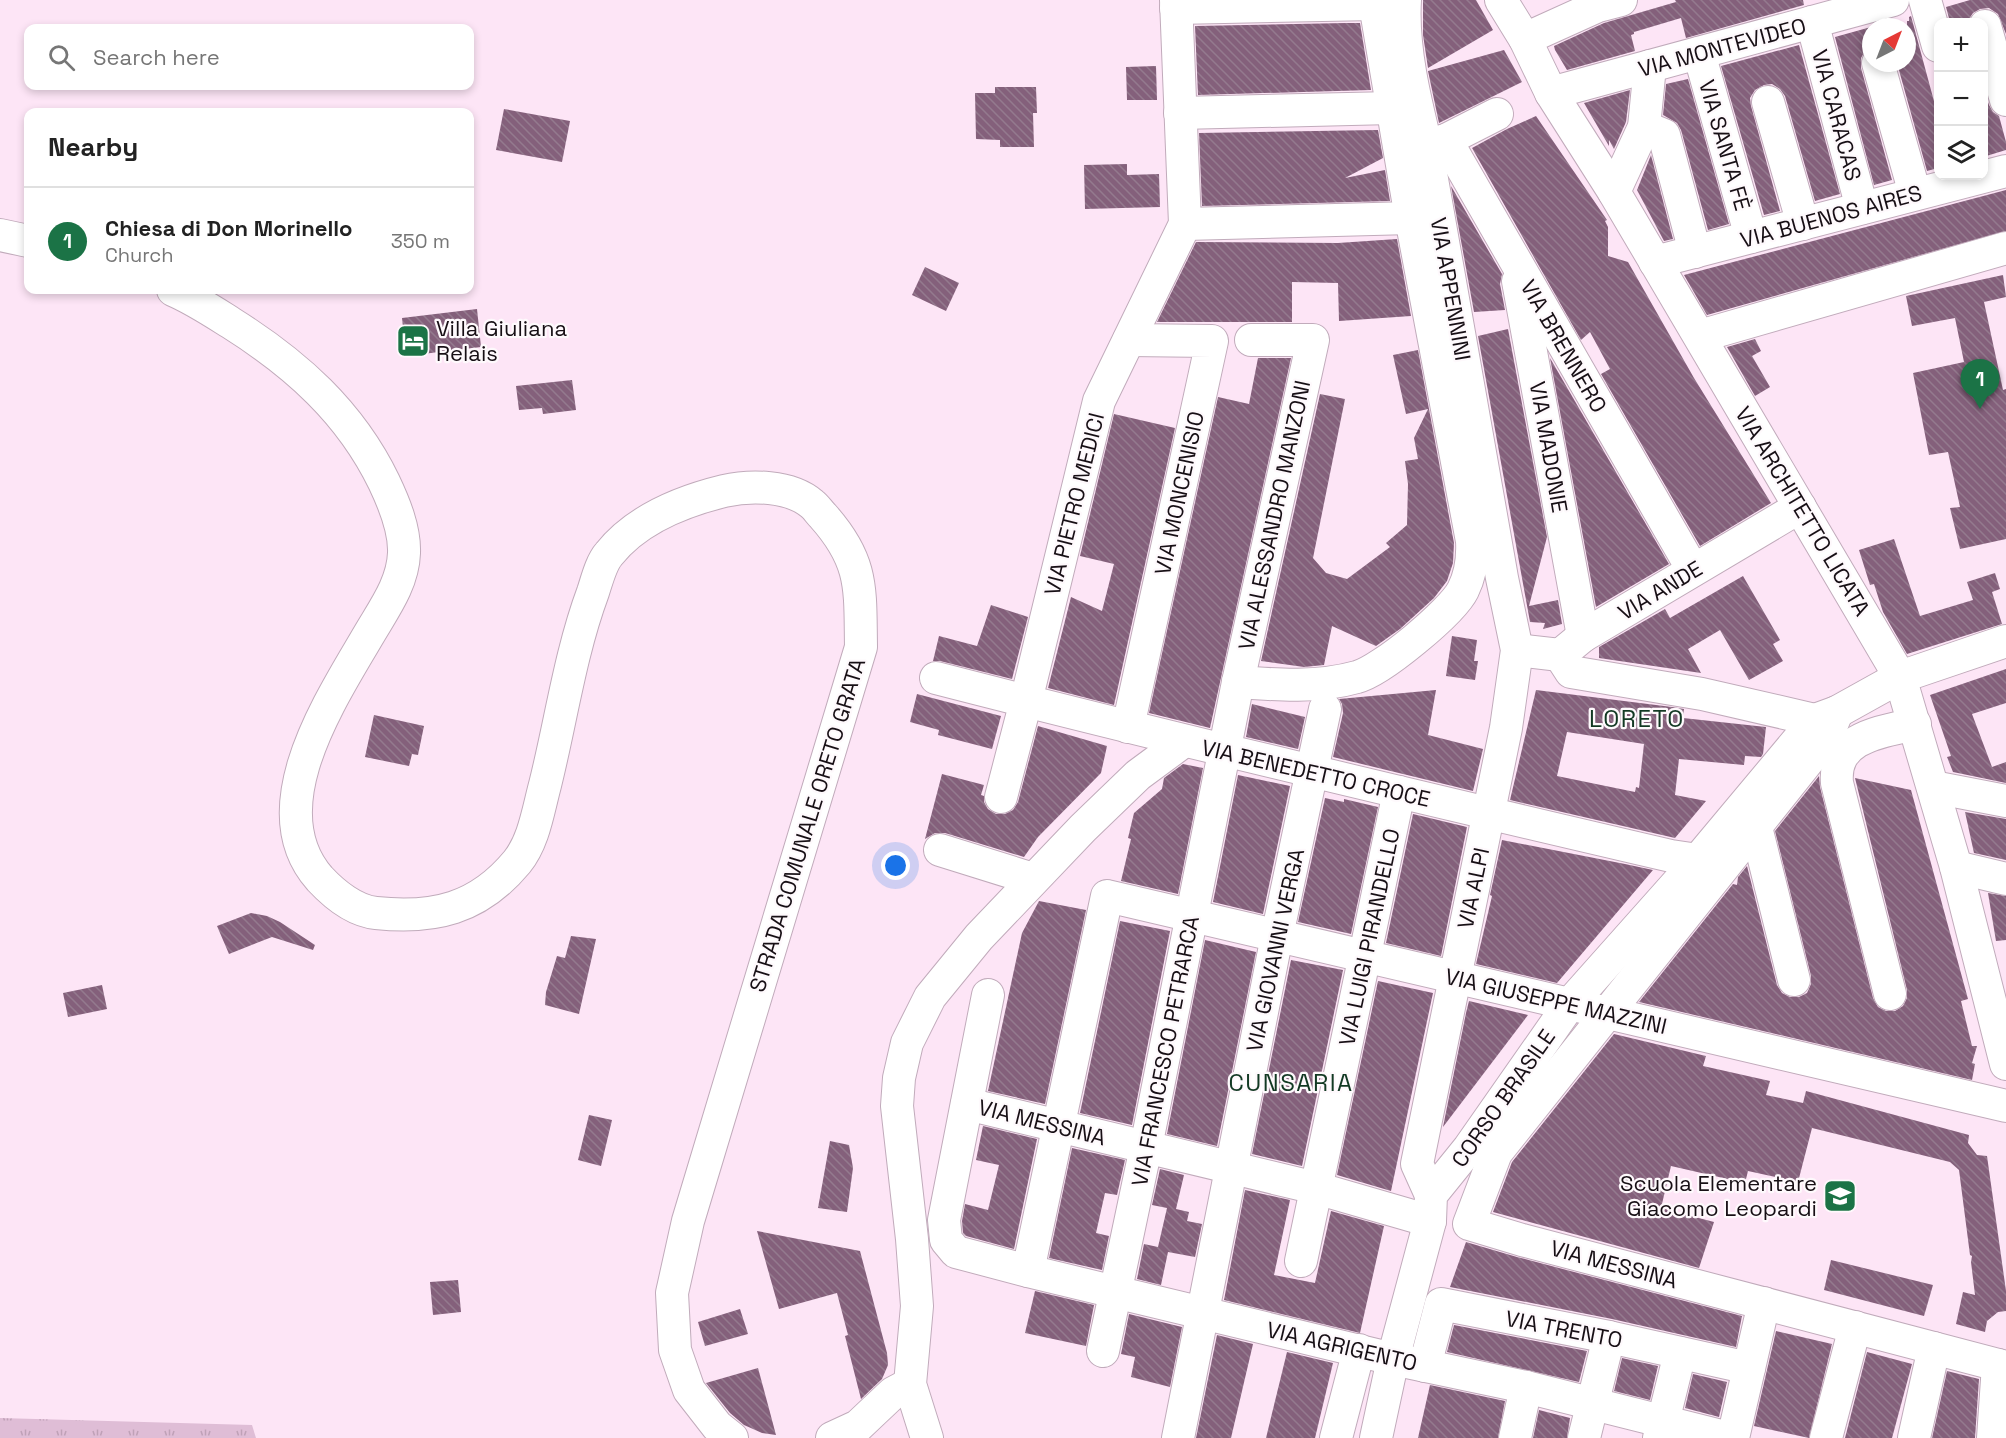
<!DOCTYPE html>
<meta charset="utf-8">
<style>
body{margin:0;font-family:"Space Grotesk",sans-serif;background:#f6f6f6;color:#222}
.controls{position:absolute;right:18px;top:18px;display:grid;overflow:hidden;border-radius:12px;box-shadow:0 3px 9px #0003}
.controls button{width:54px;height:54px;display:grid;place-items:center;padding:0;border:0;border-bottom:2px solid #e0e0e0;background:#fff;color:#222;font:30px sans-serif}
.compass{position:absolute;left:1862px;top:18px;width:54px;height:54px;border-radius:50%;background:#fff;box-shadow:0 3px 9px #0003;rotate:42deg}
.you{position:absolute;left:896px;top:866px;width:21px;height:21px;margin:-15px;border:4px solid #fff;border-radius:50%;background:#1a73e8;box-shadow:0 0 0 9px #1a73e833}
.badge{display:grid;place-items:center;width:39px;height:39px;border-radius:50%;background:#1b7346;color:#fff;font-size:20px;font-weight:700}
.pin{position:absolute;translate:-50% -50px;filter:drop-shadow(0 2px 3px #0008)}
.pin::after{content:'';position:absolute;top:32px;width:21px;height:18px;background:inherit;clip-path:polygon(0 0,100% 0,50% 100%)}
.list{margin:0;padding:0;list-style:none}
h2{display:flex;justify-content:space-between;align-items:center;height:78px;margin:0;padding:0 24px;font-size:26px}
h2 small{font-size:20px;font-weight:400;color:#767676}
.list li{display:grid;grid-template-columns:39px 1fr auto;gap:18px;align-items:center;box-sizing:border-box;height:108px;padding:0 24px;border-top:2px solid #e0e0e0}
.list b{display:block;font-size:22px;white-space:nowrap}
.list p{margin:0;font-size:20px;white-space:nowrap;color:#767676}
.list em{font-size:20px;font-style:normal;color:#767676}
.icon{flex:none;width:33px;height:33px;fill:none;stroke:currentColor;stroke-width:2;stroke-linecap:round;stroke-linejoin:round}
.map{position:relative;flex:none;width:2006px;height:1438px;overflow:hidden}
.search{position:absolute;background:#fff;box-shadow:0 3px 9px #0003;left:24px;top:24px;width:450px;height:66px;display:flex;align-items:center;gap:15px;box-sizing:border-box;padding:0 21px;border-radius:12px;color:#767676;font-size:22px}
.panel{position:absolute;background:#fff;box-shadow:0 3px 9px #0003;left:24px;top:108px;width:450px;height:186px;border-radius:12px}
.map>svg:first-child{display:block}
.grass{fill:url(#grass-tufts)}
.building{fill:url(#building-back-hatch);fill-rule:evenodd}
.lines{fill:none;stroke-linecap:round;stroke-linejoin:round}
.minor-casing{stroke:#c1abbb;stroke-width:34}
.minor{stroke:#fff;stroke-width:32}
.labels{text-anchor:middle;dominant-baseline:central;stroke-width:4.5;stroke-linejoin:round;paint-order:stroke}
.street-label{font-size:22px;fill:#170f15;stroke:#fef9fc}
.poi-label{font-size:22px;fill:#170f15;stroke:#fef9fc;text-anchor:start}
.neighbourhood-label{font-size:24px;letter-spacing:1.5px;fill:#123923;stroke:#fef9fc}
</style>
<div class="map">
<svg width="2006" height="1438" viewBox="0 0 2006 1438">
<defs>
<pattern id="grass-tufts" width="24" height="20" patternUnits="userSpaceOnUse" patternTransform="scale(1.5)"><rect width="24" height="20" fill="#dfbdd6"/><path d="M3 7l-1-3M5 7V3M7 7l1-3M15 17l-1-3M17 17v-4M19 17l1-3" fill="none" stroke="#bfa1b7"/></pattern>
<pattern id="building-back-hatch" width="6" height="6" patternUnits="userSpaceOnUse" patternTransform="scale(1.5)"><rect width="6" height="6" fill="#84607b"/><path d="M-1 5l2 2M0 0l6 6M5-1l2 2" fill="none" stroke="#947a8e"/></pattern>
</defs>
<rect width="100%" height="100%" fill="#fde5f6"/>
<path class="grass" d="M0,1418L252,1425L256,1438H0Z"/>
<g class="building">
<path d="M1423,0H1476L1493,30L1428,68L1423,35Z"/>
<path d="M1675,0H1803L1804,5L1686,38L1681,18L1634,32V34L1631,35L1635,51L1567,70L1555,50L1554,46L1604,23L1676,2Z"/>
<path d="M1970,0H2006V34L1998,14L1989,8L1980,9L1973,13L1967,22H1950L1946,7Z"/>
<path d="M1911,16L1938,116V168L1927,171L1897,63H1907V21H1909V17Z"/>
<path d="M1346,23H1360L1371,90L1198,95L1195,26Z"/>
<path d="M1871,27V47L1865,51L1861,58V68L1892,180L1874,185L1835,37Z"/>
<path d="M1799,45L1840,194L1815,201L1785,96L1780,89L1772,84L1764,85L1755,90L1750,98L1751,106L1780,211L1764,215L1721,66Z"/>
<path d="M1504,50L1522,82L1439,123L1428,71Z"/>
<path d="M1156,66L1157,100H1127L1126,67Z"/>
<path d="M1688,79L1729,224L1708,230L1681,130L1677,123L1663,115L1666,84Z"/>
<path d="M995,87H1036L1037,113H1033L1034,147H1000V140L976,139L975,93H995Z"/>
<path d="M1983,87L1989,105L1993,112L1999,116L2006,142V150L1983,157Z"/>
<path d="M1630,90L1626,122L1614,149L1609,140V146L1584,103Z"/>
<path d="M504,109L570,121L562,162L496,150Z"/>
<path d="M1536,116L1607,220L1605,221L1608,227V256L1628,262L1694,378L1771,503L1700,546L1601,374L1610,369L1590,332L1581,340L1472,148L1507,129Z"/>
<path d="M1378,130L1383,158L1345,178L1385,170L1390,201L1202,206L1199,133Z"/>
<path d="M1651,155L1673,239L1664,241L1637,190Z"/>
<path d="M1127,164V175L1159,174L1160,207L1085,209L1084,165Z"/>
<path d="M1451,186L1502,274L1500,284L1505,310L1474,312Z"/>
<path d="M2006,190V231L1707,315L1684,275Z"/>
<path d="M1397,239L1411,316L1339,321L1338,283L1292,282V322H1157L1196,242L1338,243Z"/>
<path d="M925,267L959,283L946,311L912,295Z"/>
<path d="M2003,275L2006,297L1984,302L2003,390L2006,389V539L1960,549L1950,508L1960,507L1948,452L1929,455L1913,373L1964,362L1955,318L1912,326L1906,296Z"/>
<path d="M477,309L481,347L406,356L402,318Z"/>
<path d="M1508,329L1547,537L1529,606L1558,600L1562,624L1543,629L1545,623L1530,622L1478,336Z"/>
<path d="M1755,339L1761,351L1752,356L1770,387L1755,396L1727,347Z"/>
<path d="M1418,350L1454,543L1453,563L1447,581L1434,598L1400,629L1376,646L1332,626L1324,665L1304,667L1261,661L1320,394L1345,399L1313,558L1326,573L1347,579L1390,547L1386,543L1407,525L1408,484L1405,461L1418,459L1414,438L1428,409L1406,414L1393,355Z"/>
<path d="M1258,358H1291L1210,728L1149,713L1218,397L1249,404Z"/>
<path d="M1550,358L1669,564L1596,607Z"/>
<path d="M572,380L576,410L543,414L542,408L519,410L516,386Z"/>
<path d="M1114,414L1175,428L1114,705L1048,688L1071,597L1102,611L1114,564L1080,556Z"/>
<path d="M1894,539L1920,616L1973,600L1967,582L1995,573L2000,589L1992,592L2002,624L1907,654L1883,612L1874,584L1870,585L1859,550Z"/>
<path d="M1743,576L1780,640L1773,644L1783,661L1749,680L1720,630L1688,649L1701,673L1599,658V647L1665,609L1670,618Z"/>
<path d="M991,605L1028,617L1012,679L940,661H933L939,636L977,646Z"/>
<path d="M1452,636L1477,640L1474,661H1478L1475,680L1446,676Z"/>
<path d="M2006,669V703L1972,714L1992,767L2006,762V783L1953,772L1947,757L1951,756L1930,695Z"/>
<path d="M1436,690L1428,735L1483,749L1473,791L1333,757L1343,713L1342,704L1339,699Z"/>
<path d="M1536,690L1672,707L1684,709L1683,718L1766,727L1763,754L1761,757L1745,756L1744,765L1679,759L1675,795L1706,801L1675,838L1510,800ZM1567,732L1644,744L1639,788L1636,787L1635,792L1557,776Z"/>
<path d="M917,694L1001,716L992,749L938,735L939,730L910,722Z"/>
<path d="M1252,704L1305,717L1298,749L1246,737Z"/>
<path d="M374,715L424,726L418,755L412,754L409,766L365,757Z"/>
<path d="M1038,726L1107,746L1101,773L1038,837L1024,857L945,833H935L925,839L942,774L984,785L981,795L984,796V802L988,809L996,814H1005L1013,810L1018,802Z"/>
<path d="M1183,764L1203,768L1178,894L1121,881L1131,839L1128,838L1134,813L1162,789L1164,778Z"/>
<path d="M1238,775L1290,786L1263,914L1213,902Z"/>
<path d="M1819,776L1820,787L1873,998L1878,1007L1886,1011H1895L1903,1006L1907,998V990L1855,778L1911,790L1968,999L1961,1001L1972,1046H1977L1972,1063L1975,1064L1972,1080L1639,1002L1733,884L1737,885L1738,877L1747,866L1777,985L1782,993L1790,997H1799L1807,993L1811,984V976L1775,831Z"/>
<path d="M1325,798L1344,802V799L1378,807L1351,934L1298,922Z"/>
<path d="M1965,812L2006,819V860L1974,853Z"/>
<path d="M1413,814L1467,827L1441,956L1386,943Z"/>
<path d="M1502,840L1625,864L1653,870L1557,983L1476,964L1492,896L1490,895Z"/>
<path d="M1988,893L2006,896V940L1996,941Z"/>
<path d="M1039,901L1086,910L1045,1104L988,1091L1022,933Z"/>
<path d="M251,913L267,916L280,922L315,945L313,950L272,937L229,954L217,926Z"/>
<path d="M1120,921L1170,931L1132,1125L1080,1113Z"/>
<path d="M571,936L596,939L579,1014L545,1005L546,992L557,956L565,958Z"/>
<path d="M1205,940L1256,952L1217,1146L1167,1134Z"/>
<path d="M1291,960L1343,970L1302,1166L1252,1154Z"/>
<path d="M1378,981L1433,993L1391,1191L1337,1175Z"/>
<path d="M102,985L107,1009L68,1017L63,993Z"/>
<path d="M1469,1001L1528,1015L1443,1127L1466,1013Z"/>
<path d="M1614,1034L1706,1056L1703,1066L1770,1081L1766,1095L1803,1103L1806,1091L1969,1135L1968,1143L1977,1155L1987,1156L2006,1291V1311L1998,1312L1987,1321L1985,1332L1956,1324L1963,1292L1975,1295L1971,1262L1972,1256L1970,1255L1959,1170L1950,1162L1812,1128L1798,1182L1748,1171L1745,1183L1671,1166L1661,1208L1714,1222L1699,1268L1493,1212L1512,1162Z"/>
<path d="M589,1115L612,1120L601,1166L578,1160Z"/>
<path d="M983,1126L1037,1139L1014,1249L966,1236L963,1233L962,1221L965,1204L988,1210L999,1165L976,1160Z"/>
<path d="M830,1141L849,1145L853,1168L847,1212L818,1208Z"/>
<path d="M1072,1148L1125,1160L1117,1195L1105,1193L1096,1233L1109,1236L1102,1270L1049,1258Z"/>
<path d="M1160,1169L1184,1175L1176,1209L1189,1212L1187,1221L1202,1224L1195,1257L1168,1252L1161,1285L1137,1279L1144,1244L1158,1247L1167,1208L1152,1205Z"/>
<path d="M1245,1190L1290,1200L1274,1275L1315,1283L1331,1211L1384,1226L1360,1333L1224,1300Z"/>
<path d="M757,1231L860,1251L887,1353L888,1365L882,1379L861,1399L845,1336L848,1335L837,1293L779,1309Z"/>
<path d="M1466,1242L1517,1257L1742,1316L1736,1347L1612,1319L1450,1287Z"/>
<path d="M1831,1260L1933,1285L1924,1316L1824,1290Z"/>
<path d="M458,1280L461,1312L433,1315L430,1282Z"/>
<path d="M1035,1291L1094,1305L1086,1346L1025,1333Z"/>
<path d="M740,1309L748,1334L705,1346L698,1322Z"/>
<path d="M1129,1314L1182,1327L1170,1387L1131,1377L1135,1357L1121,1354Z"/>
<path d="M1454,1325L1587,1351L1579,1382L1447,1352Z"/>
<path d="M1776,1331L1832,1344L1809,1438L1754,1426Z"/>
<path d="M1217,1335L1253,1344L1231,1438H1196Z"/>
<path d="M1287,1352L1333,1363L1315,1438H1266Z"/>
<path d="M1867,1352L1912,1364L1892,1438H1845Z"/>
<path d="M1622,1358L1658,1366L1650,1400L1614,1391Z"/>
<path d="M758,1368L768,1405L776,1435L762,1433L744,1425L730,1413L706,1383Z"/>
<path d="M1947,1371L1979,1379L1975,1438H1932Z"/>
<path d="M1693,1374L1727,1382L1719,1417L1685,1408Z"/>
<path d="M1430,1385L1505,1401L1498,1438H1418Z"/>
<path d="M1539,1410L1570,1418L1567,1438H1533Z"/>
</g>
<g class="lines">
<defs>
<g id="minor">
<path d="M1405,0C1402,47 1415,100 1426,145L1502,578L1517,650L1506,728L1417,1164L1431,1195"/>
<path d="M1501,0L1525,39L1551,93L1614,192L1900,677L1956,867L2006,1064"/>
<path d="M1925,0L1938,46"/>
<path d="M1176,8L1375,4"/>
<path d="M1812,22L1862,208"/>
<path d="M1985,26L2006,100"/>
<path d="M1525,39L1598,6L1621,0"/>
<path d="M1699,53L1751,237"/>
<path d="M1878,63L1915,194"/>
<path d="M1551,93L1893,0"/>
<path d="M1768,102L1803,224"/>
<path d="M1180,113L1392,108"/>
<path d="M1644,127L1664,135L1695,252"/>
<path d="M1446,140L1497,114"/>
<path d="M1426,145L1446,140L1693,570"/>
<path d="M1614,192L1644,127L1650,66"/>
<path d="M1185,224L1411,218"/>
<path d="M0,235L28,241"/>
<path d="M1655,262L2006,171"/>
<path d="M1518,281L1583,636"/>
<path d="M173,290C194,299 212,311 231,323C296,364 350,412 384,482C394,503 405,529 404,553C403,584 383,610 368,636C330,701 258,809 320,879C334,894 355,911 376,913C434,919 478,909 517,862C534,841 538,811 545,785C561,721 570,654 593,592C597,580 601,563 609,554C636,520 683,501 724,491C750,485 790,485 812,504C816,507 819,512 823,516C864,562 860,589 861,647L688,1221L672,1293L675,1350L689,1390L717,1426L732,1438"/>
<path d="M1700,336L2006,248"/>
<path d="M1517,650L1560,655L1583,636L1800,507"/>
<path d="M1560,655L1571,672L1702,694L1815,720"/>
<path d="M936,678C1180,741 1426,799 1671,856L1698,860"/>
<path d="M1238,682C1278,685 1318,688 1357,677C1381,671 1452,612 1463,590C1471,574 1473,559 1472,541L1411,218L1375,4L1377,0"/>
<path d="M1837,712L1827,737L1496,1153L1469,1224L1522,1240L2006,1367"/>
<path d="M1128,727L1212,341L1129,340"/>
<path d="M1933,787L2006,801"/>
<path d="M1001,797L1026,701L1099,401L1185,224L1176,0"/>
<path d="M1756,827L1794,980"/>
<path d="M940,850L1033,879"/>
<path d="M1956,867L2006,879"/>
<path d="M1890,994L1837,783C1833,737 1880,732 1915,724"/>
<path d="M988,995L944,1220L946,1240L956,1252L1028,1271L1393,1359L1526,1387L1729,1438"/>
<path d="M967,1104L1316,1188L1430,1221"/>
<path d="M1301,1261L1399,792"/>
<path d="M1028,1271L1107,896L2006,1106"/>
<path d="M1103,1351L1146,1147L1238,682L1313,340H1251"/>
<path d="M1425,1366L1441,1304L1609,1337L1749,1368"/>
<path d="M832,1438L858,1426L893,1393L910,1384"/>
<path d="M927,1438L910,1384L917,1306L912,1239L897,1106L899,1078L907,1043L930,997L979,937L1083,828L1138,775L1184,741"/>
<path d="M1178,1438L1277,936L1325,709"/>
<path d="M1336,1438L1359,1350"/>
<path d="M1376,1438L1393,1359L1430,1221L1431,1195L1469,1148L1569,1005L1698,860L1815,720L1837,712L1900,677L2006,641"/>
<path d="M1515,1438L1526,1387"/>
<path d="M1584,1438L1609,1337"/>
<path d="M1659,1438L1680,1353"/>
<path d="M1733,1438L1764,1303"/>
<path d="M1826,1438L1855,1327"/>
<path d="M1914,1438L1934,1348"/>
<path d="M1993,1438L1998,1365"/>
</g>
</defs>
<use href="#minor" class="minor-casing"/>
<use href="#minor" class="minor"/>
</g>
<defs>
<symbol id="hotel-square" viewBox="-11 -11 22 22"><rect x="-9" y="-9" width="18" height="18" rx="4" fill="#1b7346" stroke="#fef9fc"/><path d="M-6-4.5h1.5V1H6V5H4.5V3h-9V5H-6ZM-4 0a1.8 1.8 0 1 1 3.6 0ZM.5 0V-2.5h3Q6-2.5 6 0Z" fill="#fff"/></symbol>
<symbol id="school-square" viewBox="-11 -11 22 22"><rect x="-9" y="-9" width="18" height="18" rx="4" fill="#1b7346" stroke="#fef9fc"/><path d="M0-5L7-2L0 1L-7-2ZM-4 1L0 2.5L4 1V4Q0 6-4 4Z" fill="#fff"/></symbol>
</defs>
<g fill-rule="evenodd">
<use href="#hotel-square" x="394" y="322" width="38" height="38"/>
<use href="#school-square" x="1821" y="1177" width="38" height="38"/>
</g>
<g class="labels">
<g class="street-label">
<text transform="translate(1722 47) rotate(-15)">VIA MONTEVIDEO</text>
<text transform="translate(1837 115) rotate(75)">VIA CARACAS</text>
<text transform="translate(1725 145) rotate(74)">VIA SANTA FÈ</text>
<text transform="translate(1831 216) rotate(-15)">VIA BUENOS AIRES</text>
<text transform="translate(1451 289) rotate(80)">VIA APPENNINI</text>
<text transform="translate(1564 346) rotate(60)">VIA BRENNERO</text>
<text transform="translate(1549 447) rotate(80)">VIA MADONIE</text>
<text transform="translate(1179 493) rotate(-78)">VIA MONCENISIO</text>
<text transform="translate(1074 504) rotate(-76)">VIA PIETRO MEDICI</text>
<text transform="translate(1803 511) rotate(59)">VIA ARCHITETTO LICATA</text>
<text transform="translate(1274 515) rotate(-78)">VIA ALESSANDRO MANZONI</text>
<text transform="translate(1660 590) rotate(-31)">VIA ANDE</text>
<text transform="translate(1316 773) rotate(13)">VIA BENEDETTO CROCE</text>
<text transform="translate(807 825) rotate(-73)">STRADA COMUNALE ORETO GRATA</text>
<text transform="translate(1473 888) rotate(-78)">VIA ALPI</text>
<text transform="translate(1369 937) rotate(-78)">VIA LUIGI PIRANDELLO</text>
<text transform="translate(1275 950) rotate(-78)">VIA GIOVANNI VERGA</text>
<text transform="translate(1556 1001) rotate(13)">VIA GIUSEPPE MAZZINI</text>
<text transform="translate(1165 1051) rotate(-79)">VIA FRANCESCO PETRARCA</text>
<text transform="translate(1503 1098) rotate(-55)">CORSO BRASILE</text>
<text transform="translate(1042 1122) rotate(14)">VIA MESSINA</text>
<text transform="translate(1614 1264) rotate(15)">VIA MESSINA</text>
<text transform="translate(1564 1329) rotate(11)">VIA TRENTO</text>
<text transform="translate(1342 1346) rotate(13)">VIA AGRIGENTO</text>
</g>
<g class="poi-label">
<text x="436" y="328">Villa Giuliana<tspan x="436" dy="25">Relais</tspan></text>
<text x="1817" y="1183" text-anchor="end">Scuola Elementare<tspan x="1817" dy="25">Giacomo Leopardi</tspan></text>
</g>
<g class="neighbourhood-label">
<text x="1637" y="718">LORETO</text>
<text x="1291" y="1082">CUNSARIA</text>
</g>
</g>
</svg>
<div class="controls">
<button>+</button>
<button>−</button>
<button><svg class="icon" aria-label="layers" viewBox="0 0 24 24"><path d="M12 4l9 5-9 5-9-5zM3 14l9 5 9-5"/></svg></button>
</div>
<svg class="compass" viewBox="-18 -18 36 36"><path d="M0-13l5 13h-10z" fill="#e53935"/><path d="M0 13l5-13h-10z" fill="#767676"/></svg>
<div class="you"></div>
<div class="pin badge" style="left:1980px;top:409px">1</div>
<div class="search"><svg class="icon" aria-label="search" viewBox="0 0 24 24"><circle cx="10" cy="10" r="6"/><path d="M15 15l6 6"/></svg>Search here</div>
<section class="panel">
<h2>Nearby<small></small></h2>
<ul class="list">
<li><span class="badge">1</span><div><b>Chiesa di Don Morinello</b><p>Church</p></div><em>350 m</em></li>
</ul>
</section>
</div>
